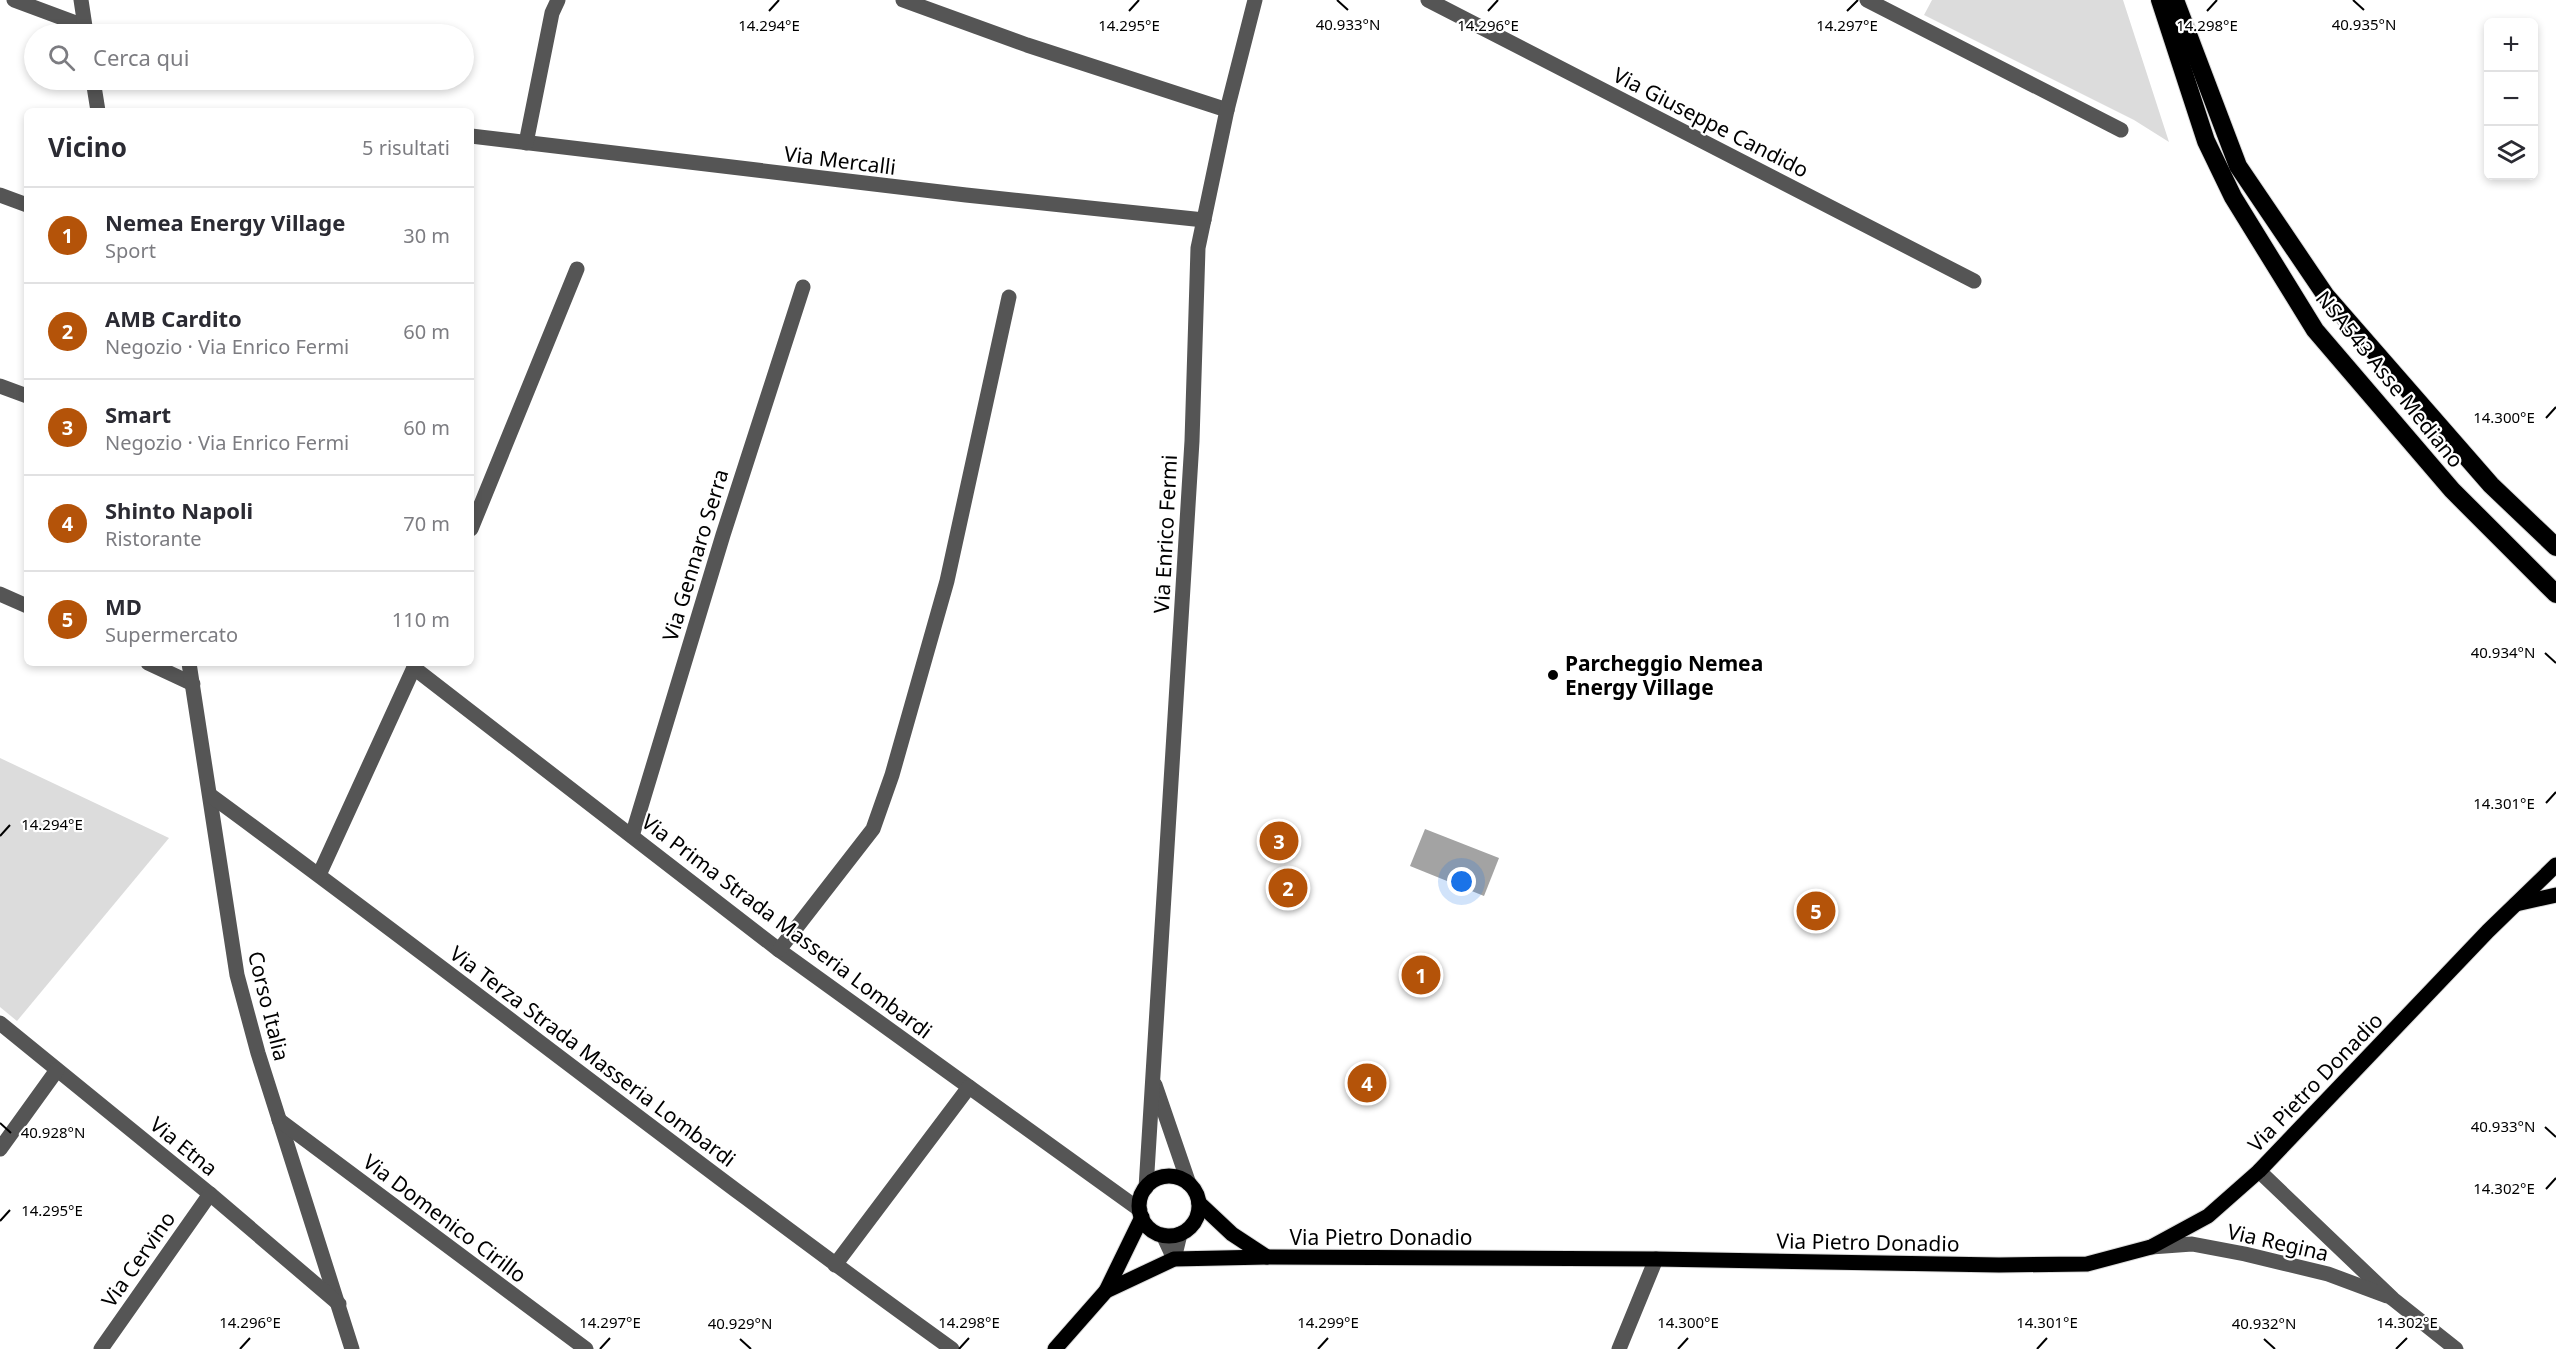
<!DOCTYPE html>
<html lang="it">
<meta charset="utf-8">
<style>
body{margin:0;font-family:"Noto Sans",sans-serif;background:#f2f2f3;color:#2b2b33}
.controls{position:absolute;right:18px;top:18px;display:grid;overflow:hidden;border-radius:9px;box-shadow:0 3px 9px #0003}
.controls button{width:54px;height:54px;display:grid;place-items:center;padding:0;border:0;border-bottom:2px solid #e1e1e2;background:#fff;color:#2b2b33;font:30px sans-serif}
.you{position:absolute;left:1462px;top:882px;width:21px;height:21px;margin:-15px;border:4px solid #fff;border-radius:50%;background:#1a73e8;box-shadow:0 0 0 9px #1a73e833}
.badge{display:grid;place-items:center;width:39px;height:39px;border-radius:50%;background:#b45309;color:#fff;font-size:20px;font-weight:700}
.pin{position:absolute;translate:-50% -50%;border:3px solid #fff;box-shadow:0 2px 6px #0006}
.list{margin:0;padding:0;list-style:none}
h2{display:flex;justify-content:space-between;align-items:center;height:78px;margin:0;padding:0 24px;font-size:26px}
h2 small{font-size:20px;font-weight:400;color:#7c7c81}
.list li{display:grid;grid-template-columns:39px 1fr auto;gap:18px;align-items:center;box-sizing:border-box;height:96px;padding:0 24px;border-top:2px solid #e1e1e2}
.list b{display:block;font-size:22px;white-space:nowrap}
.list p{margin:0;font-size:20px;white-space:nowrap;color:#7c7c81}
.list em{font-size:20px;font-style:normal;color:#7c7c81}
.icon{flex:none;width:33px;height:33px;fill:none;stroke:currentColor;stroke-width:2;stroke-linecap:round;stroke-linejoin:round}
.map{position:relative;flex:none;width:2556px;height:1349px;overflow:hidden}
.search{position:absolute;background:#fff;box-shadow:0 3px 9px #0003;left:24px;top:24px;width:450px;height:66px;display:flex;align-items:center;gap:15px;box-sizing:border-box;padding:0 21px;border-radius:33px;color:#7c7c81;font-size:22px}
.panel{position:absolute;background:#fff;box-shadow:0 3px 9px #0003;left:24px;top:108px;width:450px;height:558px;border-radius:9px}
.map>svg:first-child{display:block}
.green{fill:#dcdcdc}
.water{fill:#a3a3a3}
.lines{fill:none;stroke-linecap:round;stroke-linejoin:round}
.major-casing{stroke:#dbdbdb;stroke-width:17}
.highway-casing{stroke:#dbdbdb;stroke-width:20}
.minor{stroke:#555;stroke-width:15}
.major{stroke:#000;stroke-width:15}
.highway{stroke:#000;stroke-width:18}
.ticks{fill:none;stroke:#000;stroke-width:2}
.poi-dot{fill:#000;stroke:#fff;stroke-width:2}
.labels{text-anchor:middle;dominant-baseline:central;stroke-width:4.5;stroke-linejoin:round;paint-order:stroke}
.street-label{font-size:21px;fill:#000;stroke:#fff}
.poi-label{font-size:21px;font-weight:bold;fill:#000;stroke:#fff;text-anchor:start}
.ticks-label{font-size:15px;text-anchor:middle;fill:#000;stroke:#fff;stroke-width:4.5;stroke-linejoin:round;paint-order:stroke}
</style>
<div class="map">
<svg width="2556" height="1349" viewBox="0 0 2556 1349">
<rect width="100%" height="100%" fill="#fff"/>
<g class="green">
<path d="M1932,0H2123L2169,142L2134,120L1924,15Z"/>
<path d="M0,758L169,838L17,1021L0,1007Z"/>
</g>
<path class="water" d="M1425,829L1499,858L1484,896L1410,866Z"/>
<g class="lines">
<defs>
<g id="major">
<path d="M2516,904L2556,895"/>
<circle cx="1169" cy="1206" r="30"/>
<path d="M1199,1203L1232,1234L1267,1257"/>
<path d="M1106,1291L1142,1217"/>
<path d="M1055,1349L1106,1291L1174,1259L1267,1257L1656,1259L1999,1265L2087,1264L2151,1247L2208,1216L2259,1171L2488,931L2556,865"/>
</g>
<g id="highway">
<path d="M2160,0L2206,141L2233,197L2315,330L2452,490L2556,594"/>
<path d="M2175,0L2238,166L2326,296L2491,485L2556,547"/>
</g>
</defs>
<use href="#major" class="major-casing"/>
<use href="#highway" class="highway-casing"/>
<g class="minor">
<path d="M14,0L84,26"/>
<path d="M81,0L86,33"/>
<path d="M903,0L1027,45L1227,110"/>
<path d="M1428,0L1974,281"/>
<path d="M1867,0L2121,130"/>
<path d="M93,80L98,111"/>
<path d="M471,136L966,195L1204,220"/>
<path d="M526,143L552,13L558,0"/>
<path d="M0,195L27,205"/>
<path d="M0,386L27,396"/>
<path d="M471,529L577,269"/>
<path d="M0,594L27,606"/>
<path d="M148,663L193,684"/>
<path d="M189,663L237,975L258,1053L352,1349"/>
<path d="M414,668L779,950L1140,1210"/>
<path d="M210,795C459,977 701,1169 952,1349"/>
<path d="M632,836L723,535L803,287"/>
<path d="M319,875L416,663"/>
<path d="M779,950L873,829L892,775L947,581L1009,297"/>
<path d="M0,1023L210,1194L339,1304"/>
<path d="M1155,1085L1189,1184"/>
<path d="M279,1120L586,1349"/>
<path d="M0,1149L57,1070"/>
<path d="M2259,1171L2393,1299L2456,1349"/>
<path d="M1146,1188L1192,441L1198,248L1227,110L1255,0"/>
<path d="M1163,1235L1174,1259"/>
<path d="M2151,1247L2192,1244L2245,1254L2328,1274L2387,1296"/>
<path d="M1174,1259L1180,1234"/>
<path d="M835,1265L969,1087"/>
<path d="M101,1349L210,1194"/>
<path d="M1619,1349L1656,1259"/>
</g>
<use href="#major" class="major"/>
<use href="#highway" class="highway"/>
</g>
<path class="ticks" d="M1337,0L1348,10M2353,0L2364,10M769,11L779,0M1129,11L1139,0M1488,11L1498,0M1847,11L1858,0M2207,11L2217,0M2546,418L2556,407M2545,653L2556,663M2546,803L2556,792M0,836L10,825M0,1123L11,1133M2545,1127L2556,1137M2546,1189L2556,1178M0,1221L10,1210M740,1339L751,1349M2264,1339L2275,1349M240,1349L250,1338M600,1349L610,1338M959,1349L969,1338M1318,1349L1328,1338M1678,1349L1688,1338M2037,1349L2047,1338M2396,1349L2407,1338"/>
<circle class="poi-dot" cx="1553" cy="675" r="6"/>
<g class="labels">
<g class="street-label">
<text transform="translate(1711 122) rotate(27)">Via Giuseppe Candido</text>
<text transform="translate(840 160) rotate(7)">Via Mercalli</text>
<text transform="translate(2390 379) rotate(51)">NSA543 Asse Mediano</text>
<text transform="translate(1165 534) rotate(-87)">Via Enrico Fermi</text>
<text transform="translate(695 555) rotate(-73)">Via Gennaro Serra</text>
<text transform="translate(787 926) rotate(37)">Via Prima Strada Masseria Lombardi</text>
<text transform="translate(269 1006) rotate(76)">Corso Italia</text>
<text transform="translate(593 1056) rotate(37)">Via Terza Strada Masseria Lombardi</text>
<text transform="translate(2315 1082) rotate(-46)">Via Pietro Donadio</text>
<text transform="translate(184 1146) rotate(39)">Via Etna</text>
<text transform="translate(445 1218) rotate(37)">Via Domenico Cirillo</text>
<text x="1381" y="1237">Via Pietro Donadio</text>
<text transform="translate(1868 1242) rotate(1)">Via Pietro Donadio</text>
<text transform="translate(2278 1242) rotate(13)">Via Regina</text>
<text transform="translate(138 1259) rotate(-55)">Via Cervino</text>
</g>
<g class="poi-label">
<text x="1565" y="663">Parcheggio Nemea<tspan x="1565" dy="24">Energy Village</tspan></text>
</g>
</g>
<g class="ticks-label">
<text x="1348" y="30">40.933°N</text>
<text x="2364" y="30">40.935°N</text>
<text x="769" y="31">14.294°E</text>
<text x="1129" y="31">14.295°E</text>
<text x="1488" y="31">14.296°E</text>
<text x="1847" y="31">14.297°E</text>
<text x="2207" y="31">14.298°E</text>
<text x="2504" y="423">14.300°E</text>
<text x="2503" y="658">40.934°N</text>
<text x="2504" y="809">14.301°E</text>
<text x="52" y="830">14.294°E</text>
<text x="2503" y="1132">40.933°N</text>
<text x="53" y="1138">40.928°N</text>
<text x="2504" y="1194">14.302°E</text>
<text x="52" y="1216">14.295°E</text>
<text x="250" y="1328">14.296°E</text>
<text x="610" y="1328">14.297°E</text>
<text x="969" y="1328">14.298°E</text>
<text x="1328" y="1328">14.299°E</text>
<text x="1688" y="1328">14.300°E</text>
<text x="2047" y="1328">14.301°E</text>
<text x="2407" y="1328">14.302°E</text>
<text x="740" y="1329">40.929°N</text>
<text x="2264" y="1329">40.932°N</text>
</g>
</svg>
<div class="controls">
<button>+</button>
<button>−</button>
<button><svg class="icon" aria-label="layers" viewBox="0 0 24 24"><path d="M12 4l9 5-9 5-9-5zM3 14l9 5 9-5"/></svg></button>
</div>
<div class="you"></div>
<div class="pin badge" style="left:1421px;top:975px">1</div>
<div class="pin badge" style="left:1288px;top:888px">2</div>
<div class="pin badge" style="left:1279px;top:841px">3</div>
<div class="pin badge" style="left:1367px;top:1083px">4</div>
<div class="pin badge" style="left:1816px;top:911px">5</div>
<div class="search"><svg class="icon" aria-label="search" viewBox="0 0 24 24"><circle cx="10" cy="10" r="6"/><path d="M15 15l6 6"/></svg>Cerca qui</div>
<section class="panel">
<h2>Vicino<small>5 risultati</small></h2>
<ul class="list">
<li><span class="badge">1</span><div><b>Nemea Energy Village</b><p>Sport</p></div><em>30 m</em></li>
<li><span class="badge">2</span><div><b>AMB Cardito</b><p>Negozio · Via Enrico Fermi</p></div><em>60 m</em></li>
<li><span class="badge">3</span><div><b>Smart</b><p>Negozio · Via Enrico Fermi</p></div><em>60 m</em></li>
<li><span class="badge">4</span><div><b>Shinto Napoli</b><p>Ristorante</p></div><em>70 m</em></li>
<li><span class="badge">5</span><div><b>MD</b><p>Supermercato</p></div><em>110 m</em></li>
</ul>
</section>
</div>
